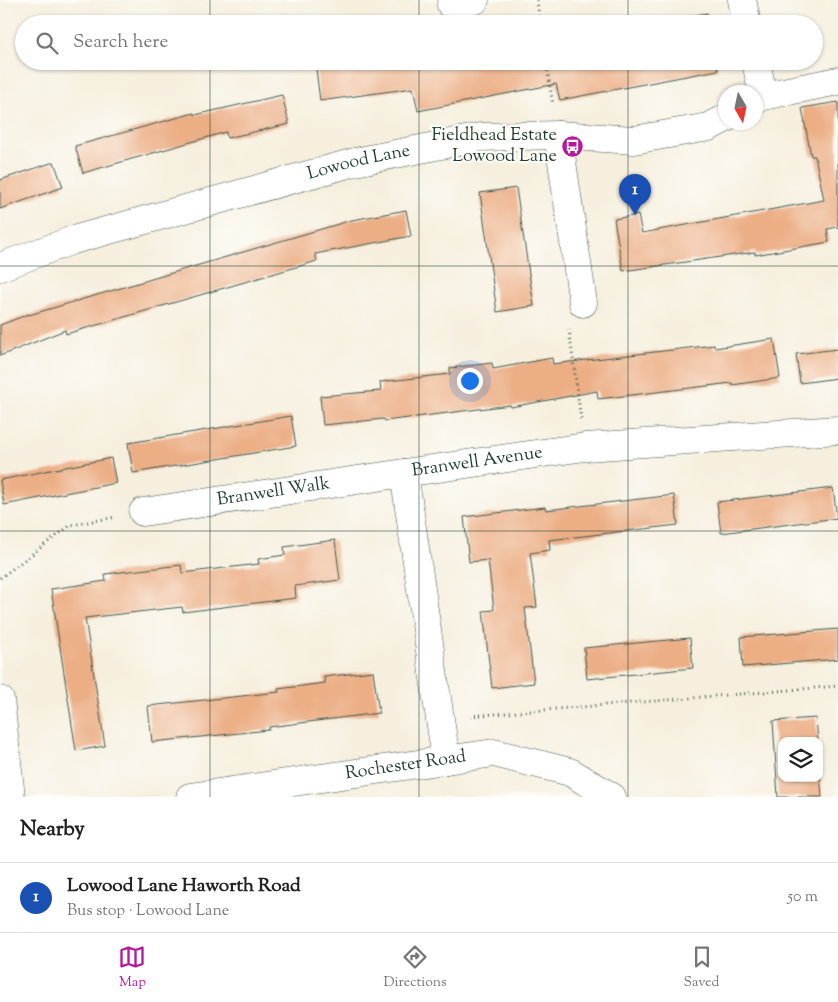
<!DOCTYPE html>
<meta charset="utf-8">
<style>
body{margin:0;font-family:"Sorts Mill Goudy",serif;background:#f2f2f2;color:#222}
.controls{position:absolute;right:15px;bottom:15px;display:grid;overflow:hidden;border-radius:10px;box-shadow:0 1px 4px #0004}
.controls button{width:45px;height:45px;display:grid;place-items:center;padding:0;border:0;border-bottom:1px solid #e0e0e0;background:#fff;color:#222;font:25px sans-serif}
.compass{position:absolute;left:718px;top:85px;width:45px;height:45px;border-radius:50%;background:#fff;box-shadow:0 1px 4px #0004;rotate:171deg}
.you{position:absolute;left:469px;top:380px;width:18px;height:18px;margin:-12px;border:4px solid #fff;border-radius:50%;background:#1a73e8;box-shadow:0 0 0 8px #1a73e833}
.badge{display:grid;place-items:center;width:32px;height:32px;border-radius:50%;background:#b5179e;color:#fff;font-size:16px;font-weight:700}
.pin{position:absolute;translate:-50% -41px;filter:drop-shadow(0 1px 2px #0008)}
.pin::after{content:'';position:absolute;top:26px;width:18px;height:15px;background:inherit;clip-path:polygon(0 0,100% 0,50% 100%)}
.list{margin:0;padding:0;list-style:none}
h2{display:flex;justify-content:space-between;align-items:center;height:65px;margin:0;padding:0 20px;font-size:21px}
h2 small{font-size:16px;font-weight:400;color:#767676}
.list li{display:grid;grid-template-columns:32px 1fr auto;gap:15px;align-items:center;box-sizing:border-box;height:70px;padding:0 20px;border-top:1px solid #e0e0e0}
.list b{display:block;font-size:19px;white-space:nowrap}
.list p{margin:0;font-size:16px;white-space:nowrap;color:#767676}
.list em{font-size:16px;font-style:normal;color:#767676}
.icon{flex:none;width:28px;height:28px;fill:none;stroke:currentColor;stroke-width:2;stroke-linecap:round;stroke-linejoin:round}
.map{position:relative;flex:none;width:838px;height:797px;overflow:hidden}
.search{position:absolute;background:#fff;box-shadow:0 1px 4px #0004;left:15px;right:15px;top:15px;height:55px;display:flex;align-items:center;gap:12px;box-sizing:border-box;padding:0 18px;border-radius:28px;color:#767676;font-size:19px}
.sheet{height:135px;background:#fff}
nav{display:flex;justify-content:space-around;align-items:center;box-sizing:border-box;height:70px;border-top:1px solid #e0e0e0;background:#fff;font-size:14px;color:#767676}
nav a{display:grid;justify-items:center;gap:2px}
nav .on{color:#b5179e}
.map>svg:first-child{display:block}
.building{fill:#ecae85}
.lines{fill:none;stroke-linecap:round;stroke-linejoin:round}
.minor-casing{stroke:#3f584e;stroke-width:29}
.path{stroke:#3f584e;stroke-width:3;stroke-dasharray:1 4;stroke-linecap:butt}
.minor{stroke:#fff;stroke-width:28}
.grid{fill:none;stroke:#1f3d34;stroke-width:1;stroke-opacity:0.55}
.labels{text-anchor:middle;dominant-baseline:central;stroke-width:4.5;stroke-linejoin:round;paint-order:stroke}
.poi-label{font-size:18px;fill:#1f3d34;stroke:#fdfcf7;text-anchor:end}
.street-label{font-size:18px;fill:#1f3d34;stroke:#fdfcf7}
</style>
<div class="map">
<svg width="838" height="797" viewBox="0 0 838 797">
<rect width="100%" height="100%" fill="#fdfcf7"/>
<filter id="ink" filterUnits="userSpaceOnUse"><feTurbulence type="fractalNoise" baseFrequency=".02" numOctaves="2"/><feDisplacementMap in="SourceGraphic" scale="10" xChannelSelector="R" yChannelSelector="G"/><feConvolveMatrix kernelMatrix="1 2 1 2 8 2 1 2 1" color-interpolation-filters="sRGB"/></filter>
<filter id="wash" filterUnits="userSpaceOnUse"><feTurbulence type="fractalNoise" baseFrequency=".0096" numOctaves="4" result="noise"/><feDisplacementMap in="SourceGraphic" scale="20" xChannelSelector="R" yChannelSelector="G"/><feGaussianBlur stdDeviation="1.12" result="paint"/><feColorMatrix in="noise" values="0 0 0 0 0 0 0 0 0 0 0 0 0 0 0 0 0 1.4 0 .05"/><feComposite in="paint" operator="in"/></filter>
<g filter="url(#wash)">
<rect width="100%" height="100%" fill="#f6efde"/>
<g id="blocks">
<g class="building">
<path d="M707,13L709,24H651Z"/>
<path d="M315,61H716L718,70L560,100L556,84L418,111L413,88L320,101Z"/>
<path d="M282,95L289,124L227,138L226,132L83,173L75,146L194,113L195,115Z"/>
<path d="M838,102V227L827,229L829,242L755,255V252L623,271L614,219L638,215L642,233L824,200L815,156H811L802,108Z"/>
<path d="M54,162L63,187L0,209V180Z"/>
<path d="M516,188L534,306L497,312L480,193Z"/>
<path d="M406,210L411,236L315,254L317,261L66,334L65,330L0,356V325L29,314V315L352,220Z"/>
<path d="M774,339L780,378L732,385V383L598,399L597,391L511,407L510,405L385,421L384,419L323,425L320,396L381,391L380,382L450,374V368L492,363L493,369L552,358L553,364L714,345L715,348Z"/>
<path d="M838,349V378L800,383L796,354Z"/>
<path d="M291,416L296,446L133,473L128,443Z"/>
<path d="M111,458L116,483L4,505L0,480Z"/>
<path d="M833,488L837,518L721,533L717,502Z"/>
<path d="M674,495L678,525L549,540L550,550L530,553L537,607L525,608L534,683L492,688L483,611L494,610L488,560L469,562L464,517L545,507L546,510Z"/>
<path d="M335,540L340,580L295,586L296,598L183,612L182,607L85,618L105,746L76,751L51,589L106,581L105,574L181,565L182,573L259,564L258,559L285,555L284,547Z"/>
<path d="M838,629V659L743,667L741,637Z"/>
<path d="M690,638L693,668L587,679L584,648Z"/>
<path d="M373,671L379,713L269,727V730L152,742L148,706L279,692L278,689L325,683L324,677Z"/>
<path d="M816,718L818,741H782V778H819V762L822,797H778L773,721Z"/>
</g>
</g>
</g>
<g filter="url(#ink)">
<use href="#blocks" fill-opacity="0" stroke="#3f584e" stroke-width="1"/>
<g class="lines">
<defs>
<g id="minor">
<path d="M742,0L747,24"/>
<path d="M451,5L475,0"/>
<path d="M756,61L763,96"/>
<path d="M756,100L763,96L838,81"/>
<path d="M558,135L583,303"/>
<path id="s1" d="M0,267L73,240L355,162L481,137L558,135L634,140L709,127L726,118"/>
<path id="s2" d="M143,512L404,473"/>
<path d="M0,700L11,797"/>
<path id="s3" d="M446,760L404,473L585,447L838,430"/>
<path id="s4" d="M190,797L494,753L570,772L612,797"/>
</g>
</defs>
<use href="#minor" class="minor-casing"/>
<g class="path">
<path d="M537,0L540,24"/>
<path d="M546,61L553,105"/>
<path d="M569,329L581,420"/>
<path d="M0,578L71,525L116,517"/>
<path d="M470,716L838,686"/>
</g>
<use href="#minor" class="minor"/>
</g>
</g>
<path class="grid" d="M210,0V24M419,0V24M628,0V24M210,61V797M419,61V797M628,61V797M0,266H838M0,531H838"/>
<defs>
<symbol id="bus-disc" viewBox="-11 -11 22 22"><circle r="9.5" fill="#b5179e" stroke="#fdfcf7"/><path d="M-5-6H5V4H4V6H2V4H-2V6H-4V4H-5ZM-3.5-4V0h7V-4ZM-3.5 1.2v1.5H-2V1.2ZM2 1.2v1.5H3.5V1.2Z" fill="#fff"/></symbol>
</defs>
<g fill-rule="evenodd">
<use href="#bus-disc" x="560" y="134" width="25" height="25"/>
</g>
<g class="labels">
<g class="poi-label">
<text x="557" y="136">Fieldhead Estate<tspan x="557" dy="21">Lowood Lane</tspan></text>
</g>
<g class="street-label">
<text stroke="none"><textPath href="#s1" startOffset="374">Lowood Lane</textPath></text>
<text stroke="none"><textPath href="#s3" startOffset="364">Branwell Avenue</textPath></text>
<text stroke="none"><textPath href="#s2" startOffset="132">Branwell Walk</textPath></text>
<text stroke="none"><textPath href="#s4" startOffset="218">Rochester Road</textPath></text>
</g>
</g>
</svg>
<div class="controls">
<button><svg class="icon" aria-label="layers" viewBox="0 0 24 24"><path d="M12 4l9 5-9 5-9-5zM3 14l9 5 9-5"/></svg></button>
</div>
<svg class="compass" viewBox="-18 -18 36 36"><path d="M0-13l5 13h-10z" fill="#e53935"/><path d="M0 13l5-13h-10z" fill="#767676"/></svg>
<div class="you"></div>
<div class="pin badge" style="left:635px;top:215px;background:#1a4fb4">1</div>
<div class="search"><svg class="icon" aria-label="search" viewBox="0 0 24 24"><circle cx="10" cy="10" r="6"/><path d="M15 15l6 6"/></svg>Search here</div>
</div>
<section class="sheet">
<h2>Nearby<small></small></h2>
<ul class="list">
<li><span class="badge" style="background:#1a4fb4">1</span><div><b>Lowood Lane Haworth Road</b><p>Bus stop · Lowood Lane</p></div><em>50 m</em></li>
</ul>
</section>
<nav>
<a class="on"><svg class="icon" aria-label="map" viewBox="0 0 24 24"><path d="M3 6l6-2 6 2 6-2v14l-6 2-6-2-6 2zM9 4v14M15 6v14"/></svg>Map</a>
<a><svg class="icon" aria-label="directions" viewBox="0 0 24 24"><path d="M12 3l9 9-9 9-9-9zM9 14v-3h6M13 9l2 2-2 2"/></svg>Directions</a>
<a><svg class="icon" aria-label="saved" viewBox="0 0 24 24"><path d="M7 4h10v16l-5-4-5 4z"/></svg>Saved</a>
</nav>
